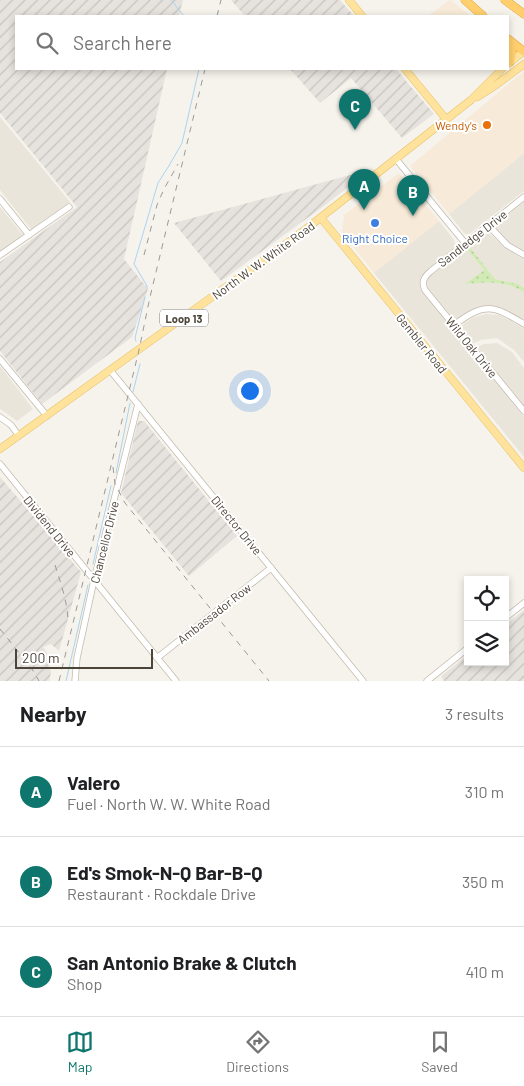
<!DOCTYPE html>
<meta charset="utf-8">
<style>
body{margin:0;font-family:Barlow,sans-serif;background:#f2f2f2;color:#202124}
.controls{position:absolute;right:15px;bottom:15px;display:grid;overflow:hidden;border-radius:0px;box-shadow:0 2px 8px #0003}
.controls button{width:45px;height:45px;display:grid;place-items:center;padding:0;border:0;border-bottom:1px solid #e0e0e0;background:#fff;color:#202124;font:25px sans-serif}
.scale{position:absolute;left:15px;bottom:12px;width:138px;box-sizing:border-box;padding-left:5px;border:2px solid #4b4439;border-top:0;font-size:14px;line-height:18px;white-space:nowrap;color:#4b4439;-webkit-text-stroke:4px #fff;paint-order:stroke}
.you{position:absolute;left:249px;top:390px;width:18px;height:18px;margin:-12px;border:4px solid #fff;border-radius:50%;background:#1a73e8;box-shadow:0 0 0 8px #1a73e833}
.badge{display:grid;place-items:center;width:32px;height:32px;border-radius:50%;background:#0f766e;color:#fff;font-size:16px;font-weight:700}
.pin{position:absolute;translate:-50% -41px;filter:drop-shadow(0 1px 2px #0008)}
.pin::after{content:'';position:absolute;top:26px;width:18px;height:15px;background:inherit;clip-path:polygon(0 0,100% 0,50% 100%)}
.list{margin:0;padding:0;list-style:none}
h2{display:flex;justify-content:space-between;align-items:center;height:65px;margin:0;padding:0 20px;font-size:21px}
h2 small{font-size:16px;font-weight:400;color:#757577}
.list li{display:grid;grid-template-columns:32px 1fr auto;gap:15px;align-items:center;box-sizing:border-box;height:90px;padding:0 20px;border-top:1px solid #e0e0e0}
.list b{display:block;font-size:19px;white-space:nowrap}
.list p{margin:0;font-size:16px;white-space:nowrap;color:#757577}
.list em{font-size:16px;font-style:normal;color:#757577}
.icon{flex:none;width:28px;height:28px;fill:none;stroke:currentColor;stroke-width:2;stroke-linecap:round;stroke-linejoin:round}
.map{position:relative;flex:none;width:524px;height:681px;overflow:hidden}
.search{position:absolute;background:#fff;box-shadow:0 2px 8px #0003;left:15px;right:15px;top:15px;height:55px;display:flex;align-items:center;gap:12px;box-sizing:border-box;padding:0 18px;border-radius:0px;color:#757577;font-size:19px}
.sheet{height:335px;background:#fff}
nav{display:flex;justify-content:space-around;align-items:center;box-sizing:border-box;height:70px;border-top:1px solid #e0e0e0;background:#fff;font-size:14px;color:#757577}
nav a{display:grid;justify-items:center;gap:2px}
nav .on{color:#0f766e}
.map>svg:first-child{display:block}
.residential{fill:#eae5da}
.commercial{fill:#f7ead8}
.industrial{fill:url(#industrial-furrows)}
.grass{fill:url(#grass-dots)}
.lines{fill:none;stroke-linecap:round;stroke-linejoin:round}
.stream{stroke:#a9d4f2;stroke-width:1}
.minor-casing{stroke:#c2bbae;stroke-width:7}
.major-casing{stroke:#e6c16a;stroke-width:8}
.highway-casing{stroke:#e0a43c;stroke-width:9}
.minor{stroke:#fff;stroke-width:5.5}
.major{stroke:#ffe39c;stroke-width:7}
.highway{stroke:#ffcf6e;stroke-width:8}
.rail{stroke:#9a9a9a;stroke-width:1;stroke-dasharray:6 6;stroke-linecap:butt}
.food-dot{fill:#e8710a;stroke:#fff;stroke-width:2}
.shop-dot{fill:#3f7fe0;stroke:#fff;stroke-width:2}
.labels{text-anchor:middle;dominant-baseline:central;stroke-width:4;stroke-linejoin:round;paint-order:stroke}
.shield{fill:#fff;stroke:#817c74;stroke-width:1}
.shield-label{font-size:11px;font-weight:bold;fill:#4b4439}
.food-label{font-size:12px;fill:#c56008;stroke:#fff;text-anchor:end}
.shop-label{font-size:12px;fill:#366cbe;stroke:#fff}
.street-label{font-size:12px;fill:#4b4439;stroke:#fff}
</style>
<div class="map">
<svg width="524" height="681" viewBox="0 0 524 681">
<defs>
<pattern id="industrial-furrows" width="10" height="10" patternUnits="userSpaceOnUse" patternTransform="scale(1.25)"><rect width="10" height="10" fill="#e6e2dd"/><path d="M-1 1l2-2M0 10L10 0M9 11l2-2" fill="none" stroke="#c7c3be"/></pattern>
<pattern id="grass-dots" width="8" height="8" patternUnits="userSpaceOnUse" patternTransform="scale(1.25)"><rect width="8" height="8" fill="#d2eab5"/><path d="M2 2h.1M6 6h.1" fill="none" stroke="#b6ca9c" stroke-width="1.8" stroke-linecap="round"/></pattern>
</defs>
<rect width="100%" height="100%" fill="#f6f3ec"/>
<g class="residential">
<path d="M0,117L70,202L31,229L0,190Z"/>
<path d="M524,153V191L468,235L464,233L449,214Z"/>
<path d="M524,202V253L511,245L501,235L494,226Z"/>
<path d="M0,207L23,235L0,251Z"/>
<path d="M439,221L454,240L456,247L423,275L420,283V287L422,291L524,417V457L374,273Z"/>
<path d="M487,233L490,234L505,248L524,260V288L518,284L495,279L469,246Z"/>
<path d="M466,248L484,270L466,284L491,281L515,287L524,292V321L507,311L494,307L456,320L453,318L428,288L427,283L428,278Z"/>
<path d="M486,314L499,315L505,317L524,329V362L514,350L497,338L481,340L474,343L463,329L462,326L464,323L472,318Z"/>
<path d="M497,343L512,352L524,368V406L477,347L484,344Z"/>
<path d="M0,366L33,409L17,421L0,409Z"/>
</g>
<g class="commercial">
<path d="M450,0L471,16H428Z"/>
<path d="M524,71V153L449,214L410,166Z"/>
<path d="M399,173L439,221L374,273L342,232L344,215Z"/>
</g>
<g class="industrial">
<path d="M0,0H183L179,16H16V69H167L124,259L148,289L132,337L42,404L0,351V262L77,207L0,113Z"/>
<path d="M231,0H340L354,16H245Z"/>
<path d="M290,69H396L434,114L402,138L351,78L320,103Z"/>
<path d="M372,169L317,211L221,281L174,223Z"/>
<path d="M138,421H144L237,536L189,576L121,493Z"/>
<path d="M0,477L81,572L59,651L51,644L43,647L46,651L51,672L49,681H0Z"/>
<path d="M524,610V681H444L441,676L468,655V662H505V625Z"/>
</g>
<path class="grass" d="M469,246L495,279L518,284L524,288V292C503,280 488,282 465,284L484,270L466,248Z"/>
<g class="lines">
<g class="stream">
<path d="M171,0L184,16"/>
<path d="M147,288V286L134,264L158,183L170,164L182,143L199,69"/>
<path d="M136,341L135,338L145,297"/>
<path d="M133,392L140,364"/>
<path d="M116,473L130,403"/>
<path d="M93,564L111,486"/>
<path d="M66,681L88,585"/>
</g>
<defs>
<g id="minor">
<path d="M396,159L465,243"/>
<path d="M524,197L431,271C424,277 421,282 425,290L524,411"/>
<path d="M0,199L29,235"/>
<path d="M488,225L507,245L524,255"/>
<path d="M0,255L69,207"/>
<path d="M454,325C485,302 493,305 524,324"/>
<path d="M0,359L47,416"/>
<path d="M110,370L363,681"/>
<path d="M0,417L11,425L19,436"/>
<path d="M0,464L176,681"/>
<path d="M505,618L524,603"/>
<path d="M157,658L271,568"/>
<path d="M75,681L77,658L94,580L138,404"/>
<path d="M427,681L468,648"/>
</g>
<g id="major">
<path d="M349,0L362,16"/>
<path d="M508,64L524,51"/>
<path d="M405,69L446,119"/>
<path d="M477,97L496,85L524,64"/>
<path d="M321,218L524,468"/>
<path d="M0,449L297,236L471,100L502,69"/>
</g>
<g id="highway">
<path d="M465,0L483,16"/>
<path d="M505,0L524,14"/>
<path d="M508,39L523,51"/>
<path d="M508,42L512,52L510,62"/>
</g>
</defs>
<use href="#minor" class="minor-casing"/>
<use href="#major" class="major-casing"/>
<use href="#highway" class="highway-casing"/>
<use href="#minor" class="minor"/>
<use href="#major" class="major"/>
<use href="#highway" class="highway"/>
<g class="rail">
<path d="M217,16L221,0"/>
<path d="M144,255L157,205L164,189L178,164"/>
<path d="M113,467L115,484L125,503L269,681"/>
<path d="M55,565C61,584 68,603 68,623"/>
<path d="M0,629L32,669L39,681"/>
<path d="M59,681L139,350L150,297L205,69"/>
</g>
</g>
<circle class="food-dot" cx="487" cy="125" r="5"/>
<circle class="shop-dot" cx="375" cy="223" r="5"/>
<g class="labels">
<rect class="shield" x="160" y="309.5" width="48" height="17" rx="4"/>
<g class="shield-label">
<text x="184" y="318">Loop 13</text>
</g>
<g class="food-label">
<text x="477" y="125">Wendy's</text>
</g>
<g class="shop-label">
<text x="375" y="238">Right Choice</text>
</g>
<g class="street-label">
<text transform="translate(472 238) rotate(-38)">Sandledge Drive</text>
<text transform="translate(263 260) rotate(-36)">North W. W. White Road</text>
<text transform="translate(422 343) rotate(51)">Gembler Road</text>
<text transform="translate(472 347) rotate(51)">Wild Oak Drive</text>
<text transform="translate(237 525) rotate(51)">Director Drive</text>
<text transform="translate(50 526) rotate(51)">Dividend Drive</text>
<text transform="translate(104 542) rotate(-76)">Chancellor Drive</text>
<text transform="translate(214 613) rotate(-38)">Ambassador Row</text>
</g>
</g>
</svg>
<div class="controls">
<button><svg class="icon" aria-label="locate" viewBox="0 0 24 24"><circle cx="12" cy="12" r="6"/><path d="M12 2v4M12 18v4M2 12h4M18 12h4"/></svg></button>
<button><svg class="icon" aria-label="layers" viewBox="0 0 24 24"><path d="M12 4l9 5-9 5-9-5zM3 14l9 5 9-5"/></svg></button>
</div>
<div class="scale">200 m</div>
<div class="you"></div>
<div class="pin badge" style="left:364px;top:210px">A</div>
<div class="pin badge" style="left:413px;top:216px">B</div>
<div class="pin badge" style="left:355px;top:130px">C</div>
<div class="search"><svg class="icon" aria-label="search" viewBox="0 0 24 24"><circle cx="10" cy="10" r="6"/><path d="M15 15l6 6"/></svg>Search here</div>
</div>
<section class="sheet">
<h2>Nearby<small>3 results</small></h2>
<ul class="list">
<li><span class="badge">A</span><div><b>Valero</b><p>Fuel · North W. W. White Road</p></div><em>310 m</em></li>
<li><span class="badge">B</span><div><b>Ed's Smok-N-Q Bar-B-Q</b><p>Restaurant · Rockdale Drive</p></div><em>350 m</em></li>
<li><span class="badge">C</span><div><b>San Antonio Brake &amp; Clutch</b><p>Shop</p></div><em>410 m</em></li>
</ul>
</section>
<nav>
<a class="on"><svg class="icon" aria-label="map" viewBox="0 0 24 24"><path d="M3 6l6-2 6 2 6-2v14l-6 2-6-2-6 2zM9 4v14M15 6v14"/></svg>Map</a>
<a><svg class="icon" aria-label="directions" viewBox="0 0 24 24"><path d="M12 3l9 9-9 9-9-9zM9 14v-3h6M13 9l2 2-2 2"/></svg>Directions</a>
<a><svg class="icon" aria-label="saved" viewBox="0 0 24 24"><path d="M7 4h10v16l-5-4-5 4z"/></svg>Saved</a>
</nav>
